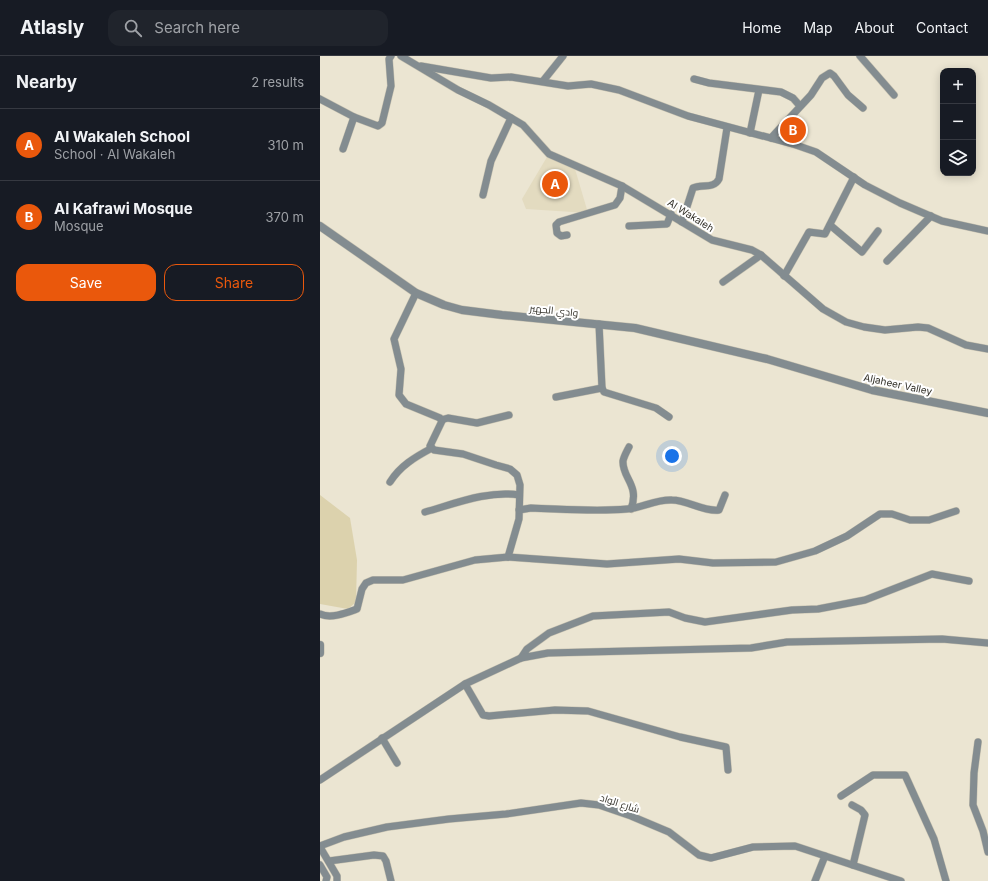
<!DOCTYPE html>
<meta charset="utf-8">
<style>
body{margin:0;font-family:Inter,Cairo,sans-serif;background:#20242c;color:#f1f3f6}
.controls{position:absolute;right:12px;top:12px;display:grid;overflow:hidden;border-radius:8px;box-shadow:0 2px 10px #0003}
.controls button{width:36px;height:36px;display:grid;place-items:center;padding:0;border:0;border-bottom:1px solid #363941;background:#171b24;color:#f1f3f6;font:20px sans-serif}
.you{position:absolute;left:352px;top:400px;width:14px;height:14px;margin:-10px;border:3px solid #fff;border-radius:50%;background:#1a73e8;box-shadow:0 0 0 6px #1a73e833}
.badge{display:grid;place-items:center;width:26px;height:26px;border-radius:50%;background:#ea580c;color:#fff;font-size:13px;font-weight:700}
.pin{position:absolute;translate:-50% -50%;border:2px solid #fff;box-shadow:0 1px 4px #0006}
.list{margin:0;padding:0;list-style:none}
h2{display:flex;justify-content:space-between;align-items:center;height:52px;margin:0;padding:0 16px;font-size:17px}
h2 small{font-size:13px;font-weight:400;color:#9ea1a6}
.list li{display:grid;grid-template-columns:26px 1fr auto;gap:12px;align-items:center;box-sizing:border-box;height:72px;padding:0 16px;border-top:1px solid #363941}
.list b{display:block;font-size:15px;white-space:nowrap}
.list p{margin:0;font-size:13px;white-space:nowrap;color:#9ea1a6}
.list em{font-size:13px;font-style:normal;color:#9ea1a6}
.actions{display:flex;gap:8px;padding:12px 16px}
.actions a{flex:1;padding:9px 0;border:1px solid #ea580c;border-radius:12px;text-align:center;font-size:14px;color:#ea580c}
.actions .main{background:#ea580c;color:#fff}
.icon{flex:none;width:22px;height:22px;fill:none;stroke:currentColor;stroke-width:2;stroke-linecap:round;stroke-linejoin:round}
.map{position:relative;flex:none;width:668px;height:825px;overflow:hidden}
header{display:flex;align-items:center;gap:24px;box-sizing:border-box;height:56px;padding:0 20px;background:#171b24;border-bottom:1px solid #363941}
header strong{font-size:19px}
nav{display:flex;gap:22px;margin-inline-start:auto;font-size:14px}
.search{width:280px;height:36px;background:#20242c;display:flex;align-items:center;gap:10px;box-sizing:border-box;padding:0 14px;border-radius:12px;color:#9ea1a6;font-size:15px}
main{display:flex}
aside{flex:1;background:#171b24}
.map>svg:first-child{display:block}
.built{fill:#e3dbc0}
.green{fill:#dcd2ad}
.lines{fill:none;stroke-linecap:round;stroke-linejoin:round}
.minor-casing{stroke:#c6c1b0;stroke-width:8}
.tertiary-casing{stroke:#c6c1b0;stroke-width:9}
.minor{stroke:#838c90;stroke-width:7}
.tertiary{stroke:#838c90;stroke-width:8}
.labels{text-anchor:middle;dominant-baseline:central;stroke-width:4;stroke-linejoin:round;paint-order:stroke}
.street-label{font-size:10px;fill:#312f27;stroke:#fff}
</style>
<header>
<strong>Atlasly</strong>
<div class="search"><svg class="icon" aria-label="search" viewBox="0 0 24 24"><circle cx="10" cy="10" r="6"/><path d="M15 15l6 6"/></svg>Search here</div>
<nav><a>Home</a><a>Map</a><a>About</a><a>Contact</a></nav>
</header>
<main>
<aside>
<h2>Nearby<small>2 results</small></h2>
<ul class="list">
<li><span class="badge">A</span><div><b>Al Wakaleh School</b><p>School · Al Wakaleh</p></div><em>310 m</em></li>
<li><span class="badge">B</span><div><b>Al Kafrawi Mosque</b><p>Mosque</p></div><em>370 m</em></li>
</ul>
<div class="actions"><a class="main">Save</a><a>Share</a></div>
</aside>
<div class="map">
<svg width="668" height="825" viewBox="0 0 668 825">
<rect width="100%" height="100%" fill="#ebe5d2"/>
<path class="built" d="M227,101L255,113L268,157L206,153L202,143Z"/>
<path class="green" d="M0,439L30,462L37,504L36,546L28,553L0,548Z"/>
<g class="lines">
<defs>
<g id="minor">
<path d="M81,0L138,34L169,49L203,69L229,98L302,130L392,184L432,194L441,199L503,253L526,266L544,271L565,274L598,271L608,272L646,289L668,293"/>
<path d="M540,0L574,39"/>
<path d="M101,10L171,22L191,21L248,30L271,28L299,34L368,60L473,88L496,96L545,129L580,147L622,165L668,175"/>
<path d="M374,23L389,27L461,36L473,42L480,50"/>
<path d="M223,25L243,0"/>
<path d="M0,43L34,61"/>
<path d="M430,77L439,34"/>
<path d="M451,82L491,39L502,22L510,17L514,20L528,39L543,52"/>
<path d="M23,93L34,61L58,70L62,67L71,30L69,3L71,0"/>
<path d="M163,139L171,105L191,62"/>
<path d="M362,166L373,132C382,128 394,133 399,123L407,72"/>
<path d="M510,169L542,196L558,175"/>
<path d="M309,170L347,168L351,158"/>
<path d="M247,179L241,180L237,177L236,169L239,166L295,149L300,142L302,130"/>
<path d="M567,205L611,160"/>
<path d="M464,220L489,176L505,178L534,121"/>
<path d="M403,226L441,199"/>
<path d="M96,237L74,283L81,313L79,339L86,348L120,362L122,365L110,390L114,394L143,398L176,409L190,413L197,419L200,429L199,463L188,501"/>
<path d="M279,268L282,332L284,336L336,352L349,361"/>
<path d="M236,341L282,332"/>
<path d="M121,364L128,362L157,367L189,359"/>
<path d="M309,391C307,395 304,400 303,405C302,422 320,429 311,453"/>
<path d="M70,426C80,410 95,401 112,392"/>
<path d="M199,454L211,452C243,453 275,456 307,453C322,452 336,443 352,444C367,444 384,456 399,454L405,439"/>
<path d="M105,456C134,448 168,434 199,439"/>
<path d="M0,558C11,563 26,557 37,553L42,533L46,527L53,524H83L155,504L188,501L287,508L359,503L393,507L456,506L495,495L527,480L560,458H572L590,464H609L636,455"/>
<path d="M201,602L207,593L229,577L273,560L349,556L365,562L385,566L472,554L498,553L545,544L612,518L649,525"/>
<path d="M145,628L163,659L169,660L235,654L268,655L360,681L406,691L408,714"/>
<path d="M62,682L77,707"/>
<path d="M658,686L654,717L653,749L663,775L668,796"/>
<path d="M0,724L145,628L201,602L228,597L431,592L467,586L622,583L668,587"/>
<path d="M521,740L553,719H585L614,783L626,825"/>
<path d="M532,749L541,754L545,759L533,809"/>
<path d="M0,790L24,781L67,771L129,763L186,758L261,747L279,749L311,760L349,776L379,799L391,802L433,791L475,790L581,825"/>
<path d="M0,791L17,820V825"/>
<path d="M9,805L54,799L63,800L66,805L71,825"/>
<path d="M0,809L7,821L6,825"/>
<path d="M495,825L505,800"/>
</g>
<g id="tertiary">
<path d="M0,170L96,237L124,249L142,254L182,259L315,272L447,303L552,334L668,357"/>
<path d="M0,589V597"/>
</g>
</defs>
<use href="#minor" class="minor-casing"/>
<use href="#tertiary" class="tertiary-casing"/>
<use href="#minor" class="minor"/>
<use href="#tertiary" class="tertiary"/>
</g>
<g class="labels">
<g class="street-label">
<text transform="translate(371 159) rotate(32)">Al Wakaleh</text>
<text transform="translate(234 254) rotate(6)">وادي الجهير</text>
<text transform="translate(578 328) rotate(12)">Aljaheer Valley</text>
<text transform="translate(300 747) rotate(18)">شارع الواد</text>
</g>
</g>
</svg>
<div class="controls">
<button>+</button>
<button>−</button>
<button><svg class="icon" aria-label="layers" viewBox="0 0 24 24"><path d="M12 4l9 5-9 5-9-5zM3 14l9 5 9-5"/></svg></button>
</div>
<div class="you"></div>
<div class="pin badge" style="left:235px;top:128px">A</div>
<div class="pin badge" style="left:473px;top:74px">B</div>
</div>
</main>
